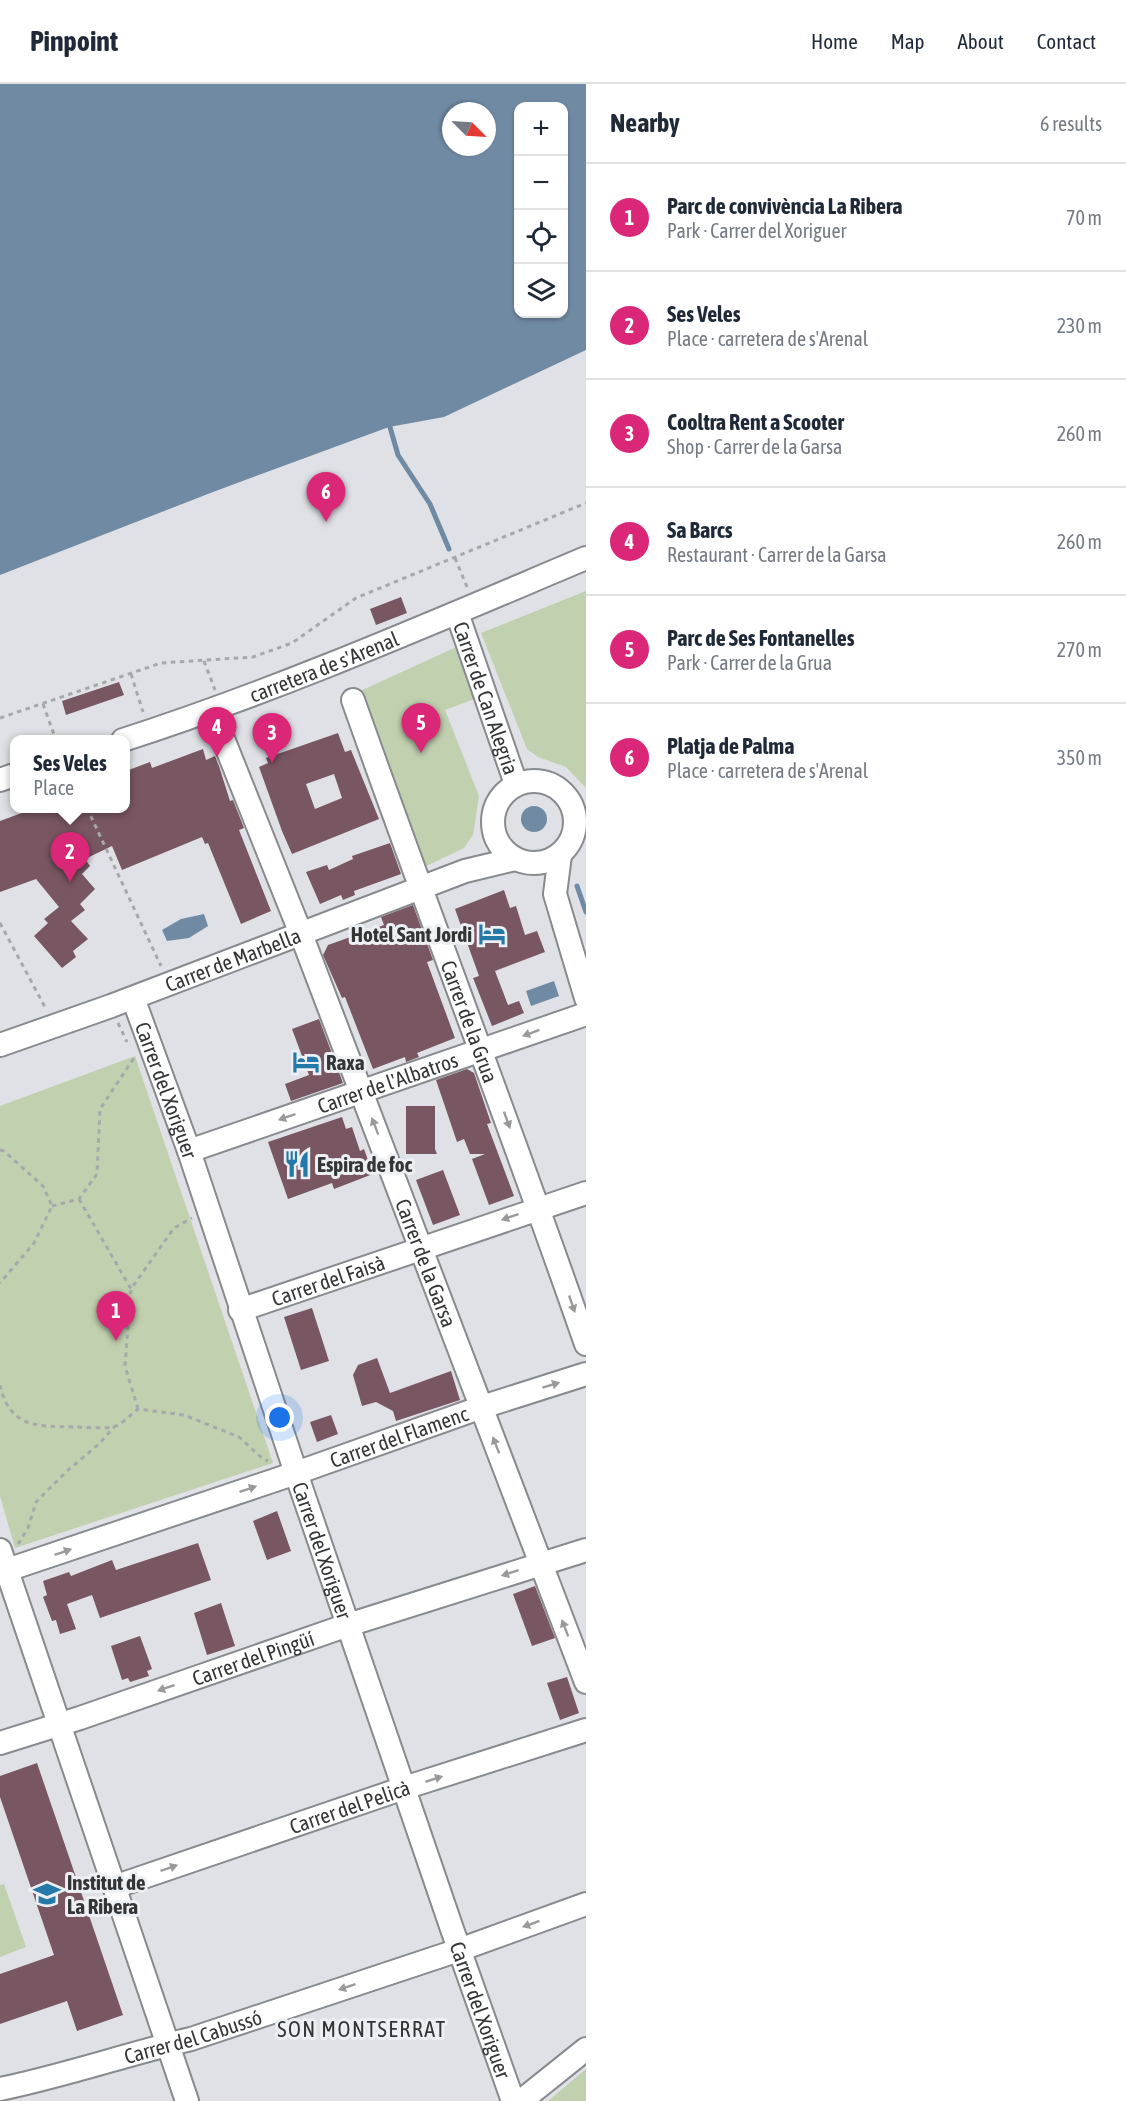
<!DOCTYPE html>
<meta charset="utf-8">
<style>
body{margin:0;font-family:"Asap Condensed",sans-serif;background:#f2f2f3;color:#1f2937}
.controls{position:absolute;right:18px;top:18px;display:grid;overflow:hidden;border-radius:12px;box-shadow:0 2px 4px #0004}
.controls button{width:54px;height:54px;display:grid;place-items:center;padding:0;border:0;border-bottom:2px solid #e0e1e3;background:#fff;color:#1f2937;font:30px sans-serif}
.compass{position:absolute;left:442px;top:18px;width:54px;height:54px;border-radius:50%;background:#fff;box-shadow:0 2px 4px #0004;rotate:114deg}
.you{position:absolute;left:280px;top:1334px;width:21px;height:21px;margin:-15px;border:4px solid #fff;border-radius:50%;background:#1a73e8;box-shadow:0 0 0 9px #1a73e833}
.badge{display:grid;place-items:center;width:39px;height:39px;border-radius:50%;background:#db2777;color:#fff;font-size:20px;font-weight:700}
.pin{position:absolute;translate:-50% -50px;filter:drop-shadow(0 2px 3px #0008)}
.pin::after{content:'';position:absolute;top:32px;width:21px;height:18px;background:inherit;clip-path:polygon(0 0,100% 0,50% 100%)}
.popup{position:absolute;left:10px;top:651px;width:120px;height:78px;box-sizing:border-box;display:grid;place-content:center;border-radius:12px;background:#fff;filter:drop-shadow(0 2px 4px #0005);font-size:20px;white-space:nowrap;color:#747a83}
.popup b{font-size:22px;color:#1f2937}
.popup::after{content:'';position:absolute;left:50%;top:100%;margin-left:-12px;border:12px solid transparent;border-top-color:#fff}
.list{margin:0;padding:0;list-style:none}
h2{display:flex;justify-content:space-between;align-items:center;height:78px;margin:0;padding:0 24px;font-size:26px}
h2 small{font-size:20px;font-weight:400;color:#747a83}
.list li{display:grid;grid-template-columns:39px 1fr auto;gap:18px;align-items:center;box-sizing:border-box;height:108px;padding:0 24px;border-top:2px solid #e0e1e3}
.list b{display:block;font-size:22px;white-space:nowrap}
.list p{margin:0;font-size:20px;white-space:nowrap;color:#747a83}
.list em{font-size:20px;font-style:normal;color:#747a83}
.icon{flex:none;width:33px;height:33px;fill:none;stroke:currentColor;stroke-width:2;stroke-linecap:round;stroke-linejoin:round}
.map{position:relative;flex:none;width:586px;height:2017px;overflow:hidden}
header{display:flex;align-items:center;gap:36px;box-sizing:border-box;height:84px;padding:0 30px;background:#fff;border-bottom:2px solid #e0e1e3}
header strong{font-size:28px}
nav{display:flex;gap:33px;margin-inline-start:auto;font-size:21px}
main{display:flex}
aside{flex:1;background:#fff}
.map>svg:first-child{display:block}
.green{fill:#c1d0af}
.water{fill:#718aa4;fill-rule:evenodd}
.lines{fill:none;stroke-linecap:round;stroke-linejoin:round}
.stream{stroke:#718aa4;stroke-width:5}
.building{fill:#795762;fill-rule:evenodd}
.minor-casing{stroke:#878a8e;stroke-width:26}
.path{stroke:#a6a8ac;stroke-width:3;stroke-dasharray:4.5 4.5;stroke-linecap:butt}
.minor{stroke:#fff;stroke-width:22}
.oneway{fill:#9a9a9b}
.labels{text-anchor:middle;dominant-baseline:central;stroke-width:6;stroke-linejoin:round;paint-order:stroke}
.street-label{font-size:21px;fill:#343537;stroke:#eceff4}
.poi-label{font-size:21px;font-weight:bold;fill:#343537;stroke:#eceff4;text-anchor:start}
.neighbourhood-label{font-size:22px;letter-spacing:1.5px;fill:#343537;stroke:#eceff4}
</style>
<header>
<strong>Pinpoint</strong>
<nav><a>Home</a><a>Map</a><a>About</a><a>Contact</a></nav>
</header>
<main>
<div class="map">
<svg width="586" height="2017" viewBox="0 0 586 2017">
<rect width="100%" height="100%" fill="#dfe1e6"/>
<g class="green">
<path d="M586,507V704L566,683L538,673L527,665L481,549Z"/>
<path d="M463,560L480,613L445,626L479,712L473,751L464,764L420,785L358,608Z"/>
<path d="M135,972L273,1379L15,1464L0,1412V1022Z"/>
<path d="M4,1800L26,1863L0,1873V1801Z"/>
<path d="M586,1985V2017H548Z"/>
</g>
<g class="water">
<path d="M0,0H586V266L444,333L389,343L213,408L0,491ZM564,22V230H518V22ZM451,27H487V63H451Z"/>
<circle cx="534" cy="735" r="13"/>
<path d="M204,830L208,842L189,854L167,857L162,846L181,835Z"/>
<path d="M554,897L559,912L531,922L526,907Z"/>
</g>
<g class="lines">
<g class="stream">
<path d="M390,343L398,371L430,420L449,465"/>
<path d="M577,802L586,828"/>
</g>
</g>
<g class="building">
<path d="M401,513L407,529L376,541L370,525Z"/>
<path d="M119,598L124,611L66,631L62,617Z"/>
<path d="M338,649L345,668L351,666L379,735L292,770L282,747L259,683L268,679L266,674ZM334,690L342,714L315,725L306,700Z"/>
<path d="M203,665L206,676L215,672L219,682L230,717L233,716L244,744L239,746L271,827L241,840L208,759L205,760L202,753L122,786L112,762L85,775L90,782L82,790L95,805L80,820L85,826L71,837L88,855L73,867L76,873L62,884L34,852L48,839L44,835L59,823L36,795L0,808V737L35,724H126V687L150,678L152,684Z"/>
<path d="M390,759L401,790L354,807L355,811L343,816L341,811L320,820L306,788L327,781L329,786L353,775L352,772Z"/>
<path d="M504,806L510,824L516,822L525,851L537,847L545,868L495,887L508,921L519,917L524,929L492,942L473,894L479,892L455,825Z"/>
<path d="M413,821L433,876L427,878L455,954L417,969L419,973L406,978L405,973L373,985L345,913L342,914L323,871L328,861L384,841L381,833Z"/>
<path d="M319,935L343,999L291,1017L285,1000L309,991L292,945Z"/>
<path d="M467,985L474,989L491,1039L487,1040L514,1112L489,1121L472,1075L485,1070H470L464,1055L457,1058L436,996Z"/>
<path d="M406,1022H435V1065L437,1070H406Z"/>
<path d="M342,1033L346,1045L352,1043L360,1067L364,1065L373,1090L334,1105L332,1099L288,1115L268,1058Z"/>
<path d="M443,1086L460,1131L433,1141L416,1096Z"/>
<path d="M312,1224L329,1277L301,1286L284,1233Z"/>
<path d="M377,1274L390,1309L451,1287L460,1316L396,1337L393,1327L376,1318L362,1322L353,1291L358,1281Z"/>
<path d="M331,1331L338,1350L317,1358L310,1338Z"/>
<path d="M277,1427L291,1467L267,1476L253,1437Z"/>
<path d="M198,1459L211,1496L100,1534L92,1511L67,1520L76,1545L60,1550L56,1536L52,1537L43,1513L47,1511L43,1497L69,1488L71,1492L112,1476L116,1486Z"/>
<path d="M535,1502L555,1554L532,1562L513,1510Z"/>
<path d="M221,1519L235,1562L207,1571L194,1529Z"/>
<path d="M140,1552L152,1585L147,1587L149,1592L130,1598L128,1594L122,1596L111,1562Z"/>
<path d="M567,1593L579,1629L560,1636L547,1599Z"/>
<path d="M37,1679L123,1931L77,1947L67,1917L0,1940V1890L54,1871L0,1713V1692Z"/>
</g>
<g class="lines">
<defs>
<g id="minor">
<path id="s1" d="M457,529L516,700"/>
<path id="s2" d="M353,616C429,831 511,1044 586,1260"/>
<path id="s3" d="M212,627L301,850L586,1598"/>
<path id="s4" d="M123,656C281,605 434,538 586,474"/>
<path d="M0,696L14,691"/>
<circle cx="534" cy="738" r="41"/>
<path d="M560,771L555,810L586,914"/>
<path id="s5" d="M133,914L189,1067L296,1389L452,1845L513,2017"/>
<path id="s6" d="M0,961L111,922L465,787L515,775"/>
<path id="s7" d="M189,1067L586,930"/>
<path id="s8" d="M240,1226L586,1109"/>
<path d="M0,1466L187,2017"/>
<path id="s9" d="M7,1486L296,1389L482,1323L586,1290"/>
<path id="s10" d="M0,1659L80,1634L348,1541L586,1466"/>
<path id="s11" d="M114,1803L404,1704L586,1646"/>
<path id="s12" d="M0,2005C64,1992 127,1970 191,1955L459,1866L586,1820"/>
<path d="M521,2017L586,1965"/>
</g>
</defs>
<use href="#minor" class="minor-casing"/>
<g class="path">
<path d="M455,474L467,503"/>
<path d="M204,577L215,606"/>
<path d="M131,590L143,628"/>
<path d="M43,620L56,656"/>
<path d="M0,634L161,579L253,573L292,559L356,514L586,419"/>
<path d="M87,724L161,882"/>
<path d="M0,839L46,925"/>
<path d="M118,939L127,958"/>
<path d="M0,1066L4,1067L43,1102L52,1122L34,1159L0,1199"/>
<path d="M79,1115L131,1205"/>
<path d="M52,1122L79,1115L97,1090L100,1025L134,974"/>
<path d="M0,1301C10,1345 38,1342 75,1343C87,1343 101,1345 112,1343C121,1342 131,1330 138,1325L184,1331L239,1353L263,1375L268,1377"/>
<path d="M138,1325L125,1282L131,1205L174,1144L192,1134"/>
<path d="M18,1460L28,1444L36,1418L67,1387L99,1360L114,1343"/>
</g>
<use href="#minor" class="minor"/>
</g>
<defs><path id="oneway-solid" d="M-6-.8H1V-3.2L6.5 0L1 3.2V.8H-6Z" transform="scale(1.5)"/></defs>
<g class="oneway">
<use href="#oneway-solid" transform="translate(531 949) rotate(160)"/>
<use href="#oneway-solid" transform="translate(287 1033) rotate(161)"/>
<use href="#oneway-solid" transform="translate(507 1036) rotate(70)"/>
<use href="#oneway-solid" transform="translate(375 1042) rotate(-111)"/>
<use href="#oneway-solid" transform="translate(510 1133) rotate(161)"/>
<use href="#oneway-solid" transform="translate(572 1220) rotate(71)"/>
<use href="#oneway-solid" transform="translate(551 1301) rotate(-17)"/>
<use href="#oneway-solid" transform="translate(496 1361) rotate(-111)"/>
<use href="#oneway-solid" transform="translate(248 1405) rotate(-19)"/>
<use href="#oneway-solid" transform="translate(63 1468) rotate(-19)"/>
<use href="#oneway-solid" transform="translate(510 1489) rotate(162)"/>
<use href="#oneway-solid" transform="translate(565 1544) rotate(-111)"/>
<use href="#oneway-solid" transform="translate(166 1604) rotate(161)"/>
<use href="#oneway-solid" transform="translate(434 1695) rotate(-18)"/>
<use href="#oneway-solid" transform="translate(169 1784) rotate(-19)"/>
<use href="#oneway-solid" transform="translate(531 1840) rotate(160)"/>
<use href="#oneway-solid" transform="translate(347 1903) rotate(162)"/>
</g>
<defs>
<symbol id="hotel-bare" viewBox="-9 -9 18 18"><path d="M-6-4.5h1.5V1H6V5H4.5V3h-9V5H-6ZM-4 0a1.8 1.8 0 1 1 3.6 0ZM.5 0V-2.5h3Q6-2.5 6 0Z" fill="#2479a9" stroke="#eceff4" stroke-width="2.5" paint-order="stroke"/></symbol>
<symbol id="restaurant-bare" viewBox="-9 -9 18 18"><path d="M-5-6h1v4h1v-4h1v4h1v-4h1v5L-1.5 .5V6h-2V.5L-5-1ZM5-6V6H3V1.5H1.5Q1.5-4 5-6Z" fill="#2479a9" stroke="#eceff4" stroke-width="2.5" paint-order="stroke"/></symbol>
<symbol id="school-bare" viewBox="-9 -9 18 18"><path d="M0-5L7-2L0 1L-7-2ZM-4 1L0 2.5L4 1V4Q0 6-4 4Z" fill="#2479a9" stroke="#eceff4" stroke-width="2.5" paint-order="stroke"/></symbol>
</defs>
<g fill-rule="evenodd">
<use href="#hotel-bare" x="473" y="831" width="38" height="38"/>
<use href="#hotel-bare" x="287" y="959" width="38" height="38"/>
<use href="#restaurant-bare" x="278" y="1061" width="38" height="38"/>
<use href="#school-bare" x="28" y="1791" width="38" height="38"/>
</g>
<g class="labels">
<g class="street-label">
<text stroke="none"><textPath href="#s4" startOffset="214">carretera de s'Arenal</textPath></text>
<text stroke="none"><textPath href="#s1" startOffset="90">Carrer de Can Alegria</textPath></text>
<text stroke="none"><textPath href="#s6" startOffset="248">Carrer de Marbella</textPath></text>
<text stroke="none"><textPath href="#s2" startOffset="342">Carrer de la Grua</textPath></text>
<text stroke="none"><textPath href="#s7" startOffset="210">Carrer de l'Albatros</textPath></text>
<text stroke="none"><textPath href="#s5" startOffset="98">Carrer del Xoriguer</textPath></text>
<text stroke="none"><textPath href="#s3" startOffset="592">Carrer de la Garsa</textPath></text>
<text stroke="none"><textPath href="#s8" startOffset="93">Carrer del Faisà</textPath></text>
<text stroke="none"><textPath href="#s9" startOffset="414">Carrer del Flamenc</textPath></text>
<text stroke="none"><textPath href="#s5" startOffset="584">Carrer del Xoriguer</textPath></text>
<text stroke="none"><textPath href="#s10" startOffset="267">Carrer del Pingüí</textPath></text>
<text stroke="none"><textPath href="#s11" startOffset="249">Carrer del Pelicà</textPath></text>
<text stroke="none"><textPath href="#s5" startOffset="1070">Carrer del Xoriguer</textPath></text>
<text stroke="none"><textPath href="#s12" startOffset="200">Carrer del Cabussó</textPath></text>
</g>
<g class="poi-label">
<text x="472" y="850" text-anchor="end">Hotel Sant Jordi</text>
<text x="326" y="978">Raxa</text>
<text x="317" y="1080">Espira de foc</text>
<text x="67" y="1798">Institut de<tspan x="67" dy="24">La Ribera</tspan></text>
</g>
<g class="neighbourhood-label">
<text x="362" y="1945">SON MONTSERRAT</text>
</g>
</g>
</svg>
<div class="controls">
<button>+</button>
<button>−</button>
<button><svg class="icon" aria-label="locate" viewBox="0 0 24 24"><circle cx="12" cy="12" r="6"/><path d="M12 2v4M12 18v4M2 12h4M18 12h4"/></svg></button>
<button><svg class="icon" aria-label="layers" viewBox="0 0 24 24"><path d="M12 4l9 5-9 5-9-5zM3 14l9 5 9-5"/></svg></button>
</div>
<svg class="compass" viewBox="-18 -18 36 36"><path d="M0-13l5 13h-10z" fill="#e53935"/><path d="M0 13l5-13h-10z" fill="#747a83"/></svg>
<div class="you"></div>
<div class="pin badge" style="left:116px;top:1257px">1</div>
<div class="pin badge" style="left:70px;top:798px">2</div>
<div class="popup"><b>Ses Veles</b>Place</div>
<div class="pin badge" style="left:272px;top:679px">3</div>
<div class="pin badge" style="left:217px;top:673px">4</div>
<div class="pin badge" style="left:421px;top:669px">5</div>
<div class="pin badge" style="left:326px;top:438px">6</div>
</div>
<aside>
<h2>Nearby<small>6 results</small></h2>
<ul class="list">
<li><span class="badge">1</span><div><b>Parc de convivència La Ribera</b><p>Park · Carrer del Xoriguer</p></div><em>70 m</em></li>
<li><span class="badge">2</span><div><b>Ses Veles</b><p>Place · carretera de s'Arenal</p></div><em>230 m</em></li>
<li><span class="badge">3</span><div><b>Cooltra Rent a Scooter</b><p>Shop · Carrer de la Garsa</p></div><em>260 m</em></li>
<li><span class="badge">4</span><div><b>Sa Barcs</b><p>Restaurant · Carrer de la Garsa</p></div><em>260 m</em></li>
<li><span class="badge">5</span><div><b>Parc de Ses Fontanelles</b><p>Park · Carrer de la Grua</p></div><em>270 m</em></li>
<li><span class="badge">6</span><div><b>Platja de Palma</b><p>Place · carretera de s'Arenal</p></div><em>350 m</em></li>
</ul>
</aside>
</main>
